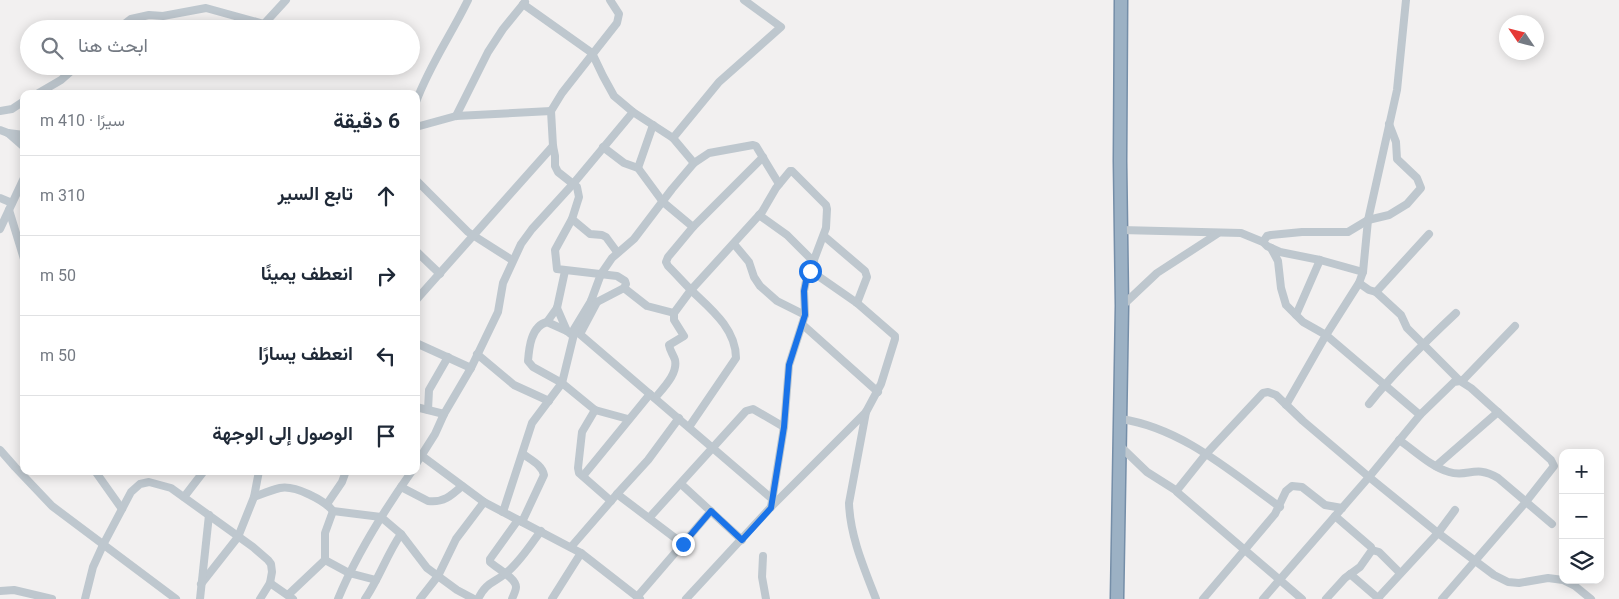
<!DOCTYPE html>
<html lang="ar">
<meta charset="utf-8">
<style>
body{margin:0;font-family:Roboto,Vazirmatn,sans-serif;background:#f2f2f3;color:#1f2937;direction:rtl}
.controls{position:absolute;right:15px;bottom:15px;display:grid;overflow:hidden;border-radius:10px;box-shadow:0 2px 12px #0003}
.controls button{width:45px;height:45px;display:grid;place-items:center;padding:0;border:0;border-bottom:1px solid #e0e1e3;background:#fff;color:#1f2937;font:25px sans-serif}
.compass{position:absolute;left:1499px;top:15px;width:45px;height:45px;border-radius:50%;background:#fff;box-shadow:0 2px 12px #0003;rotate:305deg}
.stop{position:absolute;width:15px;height:15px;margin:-11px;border:4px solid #1a73e8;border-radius:50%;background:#fff}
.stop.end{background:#1a73e8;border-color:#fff;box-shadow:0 1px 5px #0008}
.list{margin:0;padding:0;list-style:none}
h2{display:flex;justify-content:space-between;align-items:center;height:65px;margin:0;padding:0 20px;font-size:21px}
h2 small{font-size:16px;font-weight:400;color:#747a83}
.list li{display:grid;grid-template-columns:32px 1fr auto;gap:15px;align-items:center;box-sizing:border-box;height:80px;padding:0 20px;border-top:1px solid #e0e1e3}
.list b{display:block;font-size:19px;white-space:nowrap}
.list em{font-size:16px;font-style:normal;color:#747a83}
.icon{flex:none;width:28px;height:28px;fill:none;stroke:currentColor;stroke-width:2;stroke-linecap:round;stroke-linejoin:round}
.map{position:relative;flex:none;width:1619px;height:599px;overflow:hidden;direction:ltr}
.search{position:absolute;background:#fff;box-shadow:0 2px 12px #0003;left:20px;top:20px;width:400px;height:55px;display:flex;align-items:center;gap:12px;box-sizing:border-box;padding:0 18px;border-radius:28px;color:#747a83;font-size:19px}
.panel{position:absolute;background:#fff;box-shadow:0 2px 12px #0003;left:20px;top:90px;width:400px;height:385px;border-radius:10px;direction:rtl}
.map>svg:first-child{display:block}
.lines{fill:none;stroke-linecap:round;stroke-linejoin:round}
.trunk-casing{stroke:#758ea8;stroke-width:15}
.minor{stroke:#bec7ce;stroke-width:8}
.trunk{stroke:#9cb1c4;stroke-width:12}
.route{stroke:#1a73e8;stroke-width:6}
</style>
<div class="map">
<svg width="1619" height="599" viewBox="0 0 1619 599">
<rect width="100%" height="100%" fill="#f2f0f0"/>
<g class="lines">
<defs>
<path id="trunk" d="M1117,599L1122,306L1120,161L1121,0"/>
</defs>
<use href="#trunk" class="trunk-casing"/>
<g class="minor">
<path d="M523,4L592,53L603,76L614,96L633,112L673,138L694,163"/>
<path d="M118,29L131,19L149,15L163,16L206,8L264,24L286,0"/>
<path d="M37,94L61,80L77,66"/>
<path d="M416,102C429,66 451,35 468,0"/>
<path d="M0,111L12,109L24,101"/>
<path d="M456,116L488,52L503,29L525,2"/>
<path d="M416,127L456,116L551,111"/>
<path d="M0,130L8,133L24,147"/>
<path d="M8,133L24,135"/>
<path d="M673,138L719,82L781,27L744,0"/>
<path d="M603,147L624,163L638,168L663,202L693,227L668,257L666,262L668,266C676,274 684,283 692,291C711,309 736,329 736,358L689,427"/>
<path d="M638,168L653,125"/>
<path d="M416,180L468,232L512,260"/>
<path d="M0,198L12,203"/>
<path d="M9,210L24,259"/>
<path d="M759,215L787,235L814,262"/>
<path d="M572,219L590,234L602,235L606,237L617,252"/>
<path d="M693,227L763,157"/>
<path d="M0,229L24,178"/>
<path d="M1121,230L1241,233L1263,242L1267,246L1280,252L1320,260L1363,272"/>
<path d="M824,236L865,271L867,277L857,303"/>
<path d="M1263,242L1267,236L1271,235L1302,232H1348L1368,220L1389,215L1407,204L1421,188L1417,178L1397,159L1396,142L1389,124"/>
<path d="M734,244L749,262L754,277L760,286L777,301L805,315"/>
<path d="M1271,248L1278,261L1281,288L1286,305L1296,315"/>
<path d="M416,251L440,274"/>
<path d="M1320,260L1296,315L1303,322L1326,335L1420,415"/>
<path d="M565,271L557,308L547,322C531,326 529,348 528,361L533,367L562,383L595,410L628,419"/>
<path d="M1359,283L1369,290L1376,292L1429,234"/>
<path d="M624,288L647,306L674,313"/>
<path d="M1376,292L1401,315L1407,328L1460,381L1464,379L1515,326"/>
<path d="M416,300L553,146"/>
<path d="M591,301L597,302L624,288L626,284L625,281L617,276L557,269L555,250L572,219L579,197L577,187L558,172L555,166V156L553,146L551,111L562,93L617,23L619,14L610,0"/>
<path d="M1122,306L1157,273L1217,234"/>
<path d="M557,308L567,331"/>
<path d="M547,322L567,331L571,334L575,330L771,498"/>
<path d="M803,325L878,392"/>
<path d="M571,334L591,301L601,274L612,258L634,239L672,189L694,163L709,153L753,145L756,146L779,184"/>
<path d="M580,334L597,302"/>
<path d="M416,343L471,368"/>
<path d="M477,354L514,385L549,401"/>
<path d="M655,398C663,388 678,374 675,360C673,354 670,351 669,345L684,336L674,320V313L691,290L762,212L776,188L790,171H792L826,205L827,209L826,228L806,281L804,291L805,315L789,365L784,427L771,507"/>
<path d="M1369,404C1395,371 1425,342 1456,313"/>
<path d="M1286,405L1326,335L1359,283L1363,272L1368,220L1397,90L1406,0"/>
<path d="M416,407L444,414"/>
<path d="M428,410L429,390L448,357"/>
<path d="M595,410L582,432L578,468L579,473L611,501"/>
<path d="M866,412L849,503C850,536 864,568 876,599"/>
<path d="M1121,419C1182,428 1231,472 1280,507"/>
<path d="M1399,440C1414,450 1431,467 1449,472C1468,478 1475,464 1498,478L1552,524"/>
<path d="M1120,446L1147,472L1177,491"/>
<path d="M0,450L15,467L52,506L176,599"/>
<path d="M422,456L484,502L581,553L640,599"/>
<path d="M416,464L435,434L444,414L471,368L498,312L503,283L521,244L532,229L573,184L633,112"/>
<path d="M1436,466L1498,412"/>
<path d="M95,471L122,509"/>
<path d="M583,476L650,394"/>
<path d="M681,484L742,540"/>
<path d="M401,487L428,501C443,503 451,496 462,486"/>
<path d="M617,494L683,544"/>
<path d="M184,497L204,471"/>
<path d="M254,497L259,471"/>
<path d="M327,504L342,482L346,471"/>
<path d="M503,512L532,423L562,383L575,330"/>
<path d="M649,518L746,411L753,409L784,427"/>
<path d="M522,522L544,475C542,465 531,460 523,454"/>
<path d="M571,547L617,494L648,460L679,418"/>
<path d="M1372,550L1379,552L1400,573"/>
<path d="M763,556L762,577L766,599"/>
<path d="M325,560L349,573L376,580"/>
<path d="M1350,574L1379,599"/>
<path d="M270,583L293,599"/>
<path d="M201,584L238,537L254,497C262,494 271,490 280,488C295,485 324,500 333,511L381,517L401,534L427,568L457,590L474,599"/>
<path d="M0,591L14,590L52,599"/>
<path d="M288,595L325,560V533L333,511"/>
<path d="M637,597L711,511"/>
<path d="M1378,598L1438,533L1455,510"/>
<path d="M85,599L93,567L103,545L131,492L140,484L149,482L171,488L253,547L268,560L271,564L272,572L270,583L260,599"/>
<path d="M200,599L209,515"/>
<path d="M338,599C357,553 383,512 412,471"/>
<path d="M365,599C379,579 387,554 401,534"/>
<path d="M420,599L438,576L456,539L484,502"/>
<path d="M478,599C487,581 493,584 506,573C520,562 530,545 541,531"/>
<path d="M512,599C513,596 516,591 516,587C516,578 496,568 490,562V559L518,520"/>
<path d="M552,599L581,553"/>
<path d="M686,599L771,507L866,412L881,384L895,339V336L857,303L811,271"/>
<path d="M1203,599L1275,514L1286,491L1292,486L1302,487L1325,505L1342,508"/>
<path d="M1263,599L1369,477L1420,415L1454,382L1460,381L1471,388L1551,460L1554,466L1525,503L1442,599"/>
<path d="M1302,599L1177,492L1178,489L1206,454L1263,393L1268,392L1276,395L1303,421L1369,477L1438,533L1494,575L1508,582L1519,583L1548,578L1563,580L1575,586L1591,599"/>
<path d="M1326,599L1345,578L1360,567L1372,550L1371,547L1335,516"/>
</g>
<use href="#trunk" class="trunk"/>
</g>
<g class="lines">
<path class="route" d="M683,544L711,511L742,540L771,508L784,427L789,365L805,315L804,291L806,281L810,271"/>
</g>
</svg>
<div class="controls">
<button>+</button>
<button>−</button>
<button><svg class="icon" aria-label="layers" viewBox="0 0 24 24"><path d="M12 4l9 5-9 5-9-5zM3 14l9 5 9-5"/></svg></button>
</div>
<svg class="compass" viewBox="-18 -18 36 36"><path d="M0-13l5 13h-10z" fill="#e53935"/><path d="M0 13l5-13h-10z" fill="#747a83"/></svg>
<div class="stop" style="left:810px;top:271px"></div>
<div class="stop end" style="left:683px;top:544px"></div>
<div class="search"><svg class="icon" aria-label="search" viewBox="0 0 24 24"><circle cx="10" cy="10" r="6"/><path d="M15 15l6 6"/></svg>ابحث هنا</div>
<section class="panel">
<h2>6 دقيقة<small>سيرًا · 410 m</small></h2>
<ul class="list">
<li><svg class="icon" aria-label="ahead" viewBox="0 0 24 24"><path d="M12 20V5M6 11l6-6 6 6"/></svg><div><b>تابع السير</b></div><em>310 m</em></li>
<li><svg class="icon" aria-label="right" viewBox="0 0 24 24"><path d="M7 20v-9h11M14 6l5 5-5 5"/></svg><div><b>انعطف يمينًا</b></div><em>50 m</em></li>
<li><svg class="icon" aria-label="left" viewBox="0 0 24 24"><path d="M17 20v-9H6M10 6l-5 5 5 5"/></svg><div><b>انعطف يسارًا</b></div><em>50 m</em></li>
<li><svg class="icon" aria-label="arrive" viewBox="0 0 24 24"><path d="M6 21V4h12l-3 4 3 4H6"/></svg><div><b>الوصول إلى الوجهة</b></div></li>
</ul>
</section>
</div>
